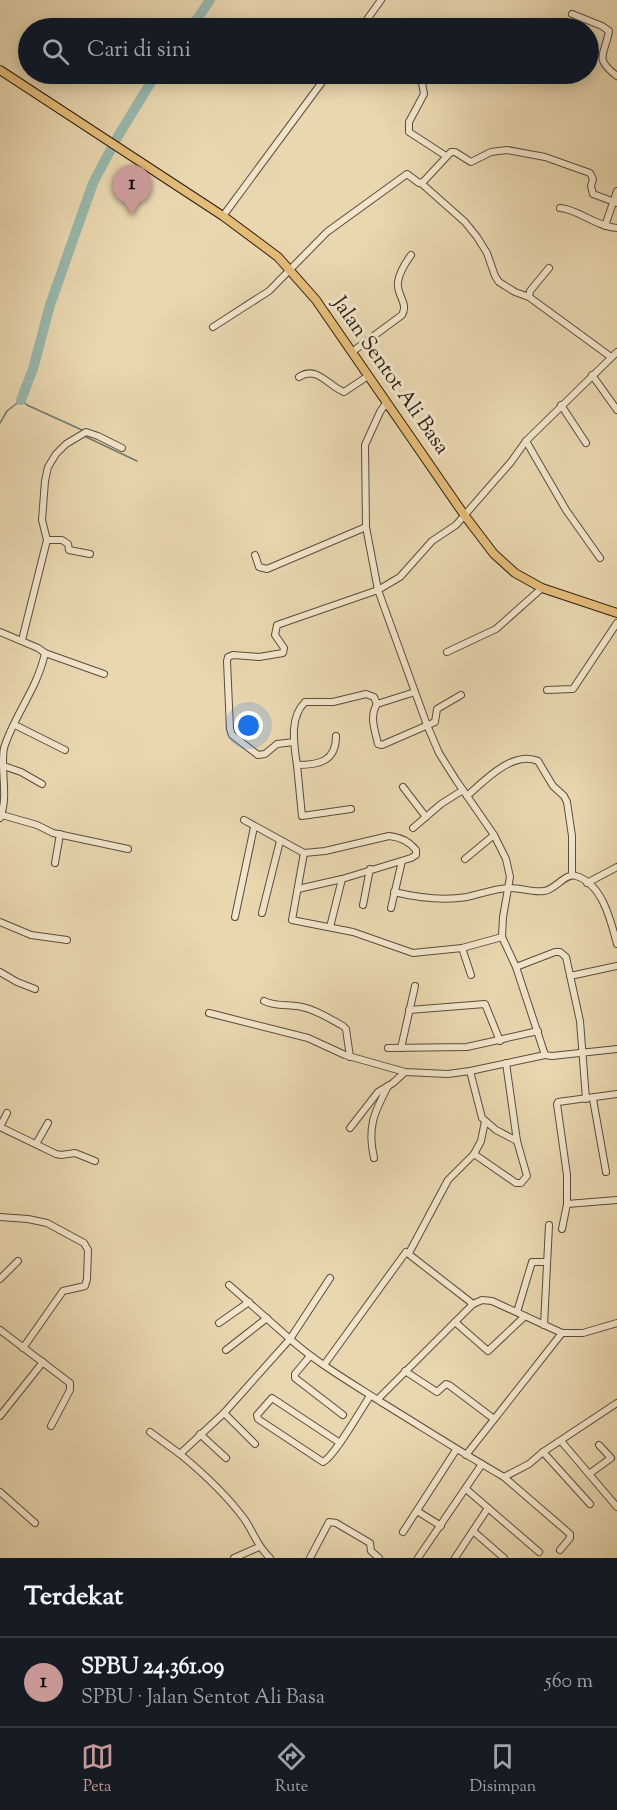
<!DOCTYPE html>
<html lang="id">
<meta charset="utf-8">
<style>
body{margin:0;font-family:"Sorts Mill Goudy",serif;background:#242831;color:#f1f3f6}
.you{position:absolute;left:249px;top:726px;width:21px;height:21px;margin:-15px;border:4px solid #fff;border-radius:50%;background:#1a73e8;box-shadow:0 0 0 9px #1a73e833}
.badge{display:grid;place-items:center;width:39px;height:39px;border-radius:50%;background:#c59692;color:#111;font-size:20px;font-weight:700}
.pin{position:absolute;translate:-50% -50px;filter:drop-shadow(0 2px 3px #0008)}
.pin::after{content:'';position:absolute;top:32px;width:21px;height:18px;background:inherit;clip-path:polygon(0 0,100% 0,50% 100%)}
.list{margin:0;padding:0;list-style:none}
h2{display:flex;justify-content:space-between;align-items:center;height:78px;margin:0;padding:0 24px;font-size:26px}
h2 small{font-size:20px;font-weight:400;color:#9ea1a6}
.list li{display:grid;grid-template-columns:39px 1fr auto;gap:18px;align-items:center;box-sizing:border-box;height:90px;padding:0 24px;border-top:2px solid #363941}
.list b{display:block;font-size:22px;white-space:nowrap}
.list p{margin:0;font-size:20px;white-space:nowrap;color:#9ea1a6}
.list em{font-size:20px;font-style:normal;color:#9ea1a6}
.icon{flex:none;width:33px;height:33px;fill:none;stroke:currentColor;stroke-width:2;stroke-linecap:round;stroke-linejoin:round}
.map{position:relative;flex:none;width:617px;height:1558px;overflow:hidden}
.search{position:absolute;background:#171b24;box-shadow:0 3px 15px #0003;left:18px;right:18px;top:18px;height:66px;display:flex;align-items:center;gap:15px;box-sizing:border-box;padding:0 21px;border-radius:33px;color:#9ea1a6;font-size:22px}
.sheet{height:168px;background:#171b24}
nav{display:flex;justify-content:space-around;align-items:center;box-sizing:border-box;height:84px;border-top:2px solid #363941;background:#171b24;font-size:16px;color:#9ea1a6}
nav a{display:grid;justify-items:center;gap:3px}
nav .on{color:#c59692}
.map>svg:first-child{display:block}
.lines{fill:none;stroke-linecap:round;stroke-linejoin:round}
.stream{stroke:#6c7b70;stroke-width:1.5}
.river{stroke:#97b9ae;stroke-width:10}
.minor-casing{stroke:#5b4c3b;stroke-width:8}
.major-casing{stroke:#2c1d14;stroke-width:10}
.minor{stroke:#f1e5cb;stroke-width:6}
.major{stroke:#e4bc78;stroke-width:8}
.labels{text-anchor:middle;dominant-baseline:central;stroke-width:6;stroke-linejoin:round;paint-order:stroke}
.street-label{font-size:21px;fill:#2c1d14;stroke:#f1e5cb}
</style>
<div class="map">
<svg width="617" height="1558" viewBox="0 0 617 1558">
<rect width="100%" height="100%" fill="#e9d7af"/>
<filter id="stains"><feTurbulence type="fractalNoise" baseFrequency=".00333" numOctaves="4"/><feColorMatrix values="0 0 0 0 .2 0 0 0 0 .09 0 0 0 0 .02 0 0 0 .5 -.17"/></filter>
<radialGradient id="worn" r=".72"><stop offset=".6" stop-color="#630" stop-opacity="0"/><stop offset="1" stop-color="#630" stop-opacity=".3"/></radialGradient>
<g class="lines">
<g class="stream">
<path d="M0,423L7,411L21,400L27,405L82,430"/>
<path d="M86,437L137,461"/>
</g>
<g class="river">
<path d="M191,28L210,0"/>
<path d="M21,400L33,369L50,305L93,183L118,136L156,74"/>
</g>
<defs>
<g id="minor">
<path d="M572,14L602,26L609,31C605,55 593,58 617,76"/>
<path d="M361,28L381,0"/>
<path d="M413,74L422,83L424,94L409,122V132L446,156"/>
<path d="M421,183L465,222L477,237L487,253L495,276L499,282L515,292L529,297"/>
<path d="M560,208C578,209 594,226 617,228"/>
<path d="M223,216L328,74"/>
<path d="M605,226L617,191"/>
<path d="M549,268L530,291L529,297L611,357"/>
<path d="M213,327L269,291L327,232L407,174L419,183L423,182L451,152H455L471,162L491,152L507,150L545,157L590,173L593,179L591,186L593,194L617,203"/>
<path d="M352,352L402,315C409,303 396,295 398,282C399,273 406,262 411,255"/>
<path d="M592,375L617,410"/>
<path d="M299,377C317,365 328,386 344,392L368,376"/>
<path d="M386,403L380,412L365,445L366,527L378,590L427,725L439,753L456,780L494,835L506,859L510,877L503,917L502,937L516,967L545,1055L552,1056L617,1049"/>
<path d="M561,405L586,443"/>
<path d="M526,441L566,510L600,558"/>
<path d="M47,540H62L68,544L69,550L90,554"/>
<path d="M255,555L259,567L267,569L366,527"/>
<path d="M0,632L38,648L45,653C37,690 14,715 4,748C0,771 9,796 0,818"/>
<path d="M22,640L47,540L42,520L45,481L48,467L56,454L66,444L86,432L98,436L122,448"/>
<path d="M447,652L496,629L542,588"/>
<path d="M45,653L104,674"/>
<path d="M547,690L573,689L617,623"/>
<path d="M377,704C369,717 375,730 378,744L382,745L435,722L437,709L461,695"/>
<path d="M15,725L65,750"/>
<path d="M336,736C336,761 320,765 297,765C294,744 289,718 305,702H333L366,694L374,697L377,704L415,692"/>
<path d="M294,742L277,744L265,754L258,755L232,735L230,729L227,661L228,657L233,655L259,657L283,653L284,648L275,635L277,625L378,590L400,577L432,541L456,525L511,462L526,441L617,352"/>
<path d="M1,765L21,772L42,784"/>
<path d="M297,765L302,816L351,809"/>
<path d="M403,787L426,817"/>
<path d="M467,796C484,781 513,750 538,761L553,786L564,796L567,802L572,836V875"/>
<path d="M2,815L37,825L53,833L128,849"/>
<path d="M244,820L304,853L325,851L389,836C399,837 409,841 416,850V855L411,858L342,879L298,889"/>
<path d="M413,828L441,804L463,790"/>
<path d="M304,853L292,920L353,932L413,953L462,948L502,937"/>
<path d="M465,859L494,835"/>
<path d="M55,863L60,834"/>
<path d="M587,883L617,867"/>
<path d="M394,892C419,898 442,901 467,897C480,894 494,889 508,888C520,887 532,893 544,891C555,890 566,872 576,876C603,884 611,922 617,944"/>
<path d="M363,905L370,869"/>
<path d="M391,908L402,861"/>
<path d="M262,913L280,841"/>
<path d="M235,917L254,827"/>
<path d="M0,922L31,935L67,940"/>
<path d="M330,927L342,879"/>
<path d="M462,948L471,975"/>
<path d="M516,967L555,952H560L566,957L580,1021L586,1099"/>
<path d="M0,972L17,982L35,989"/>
<path d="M570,976L617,966"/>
<path d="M264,1001C276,1007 289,1004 302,1007C317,1010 330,1019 343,1026L346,1029L350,1057"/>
<path d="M409,1010L485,1004L500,1041"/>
<path d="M209,1013L308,1038L345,1055L405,1072L448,1074L470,1071L545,1055"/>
<path d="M388,1048L467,1047L538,1031"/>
<path d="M401,1048L415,986"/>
<path d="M506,1063L517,1141"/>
<path d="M470,1071L482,1118L496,1130L517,1141L527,1176L521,1183H516L474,1154"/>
<path d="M593,1099L606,1172"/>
<path d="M0,1127L56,1154L61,1155L75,1153L95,1161"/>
<path d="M0,1127L7,1113"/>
<path d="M350,1128L378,1092L393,1083L405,1072"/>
<path d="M36,1144L48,1123"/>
<path d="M374,1158C367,1127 374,1113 388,1086"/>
<path d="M567,1204L617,1200"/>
<path d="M0,1217L28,1219L47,1223L84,1243L88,1250L87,1279L85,1286L63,1291L23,1348"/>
<path d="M562,1229L567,1204V1175L557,1104L558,1102L617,1094"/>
<path d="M409,1253L448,1180L474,1154L481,1141L485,1121"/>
<path d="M0,1279L18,1261"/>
<path d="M229,1285L290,1339L330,1278"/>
<path d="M517,1312L532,1262H547"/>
<path d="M455,1322L488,1351L525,1316"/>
<path d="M219,1323L249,1302"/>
<path d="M544,1325L549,1225"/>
<path d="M0,1330L70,1383V1390L51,1426"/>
<path d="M226,1350L267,1318"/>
<path d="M310,1356L295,1374V1378L343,1415"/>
<path d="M324,1365L406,1252L473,1304"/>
<path d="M405,1371L437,1392L446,1384L449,1385L494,1419"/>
<path d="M378,1399L473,1304L482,1300L492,1301L562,1333H583L617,1323"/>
<path d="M224,1413L255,1444"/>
<path d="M0,1416L43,1362"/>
<path d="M150,1432L180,1454"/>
<path d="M200,1434L226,1458"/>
<path d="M561,1441L589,1474L611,1458L599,1445"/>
<path d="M340,1443L272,1398L257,1415L258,1419L323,1462C334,1457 362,1408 370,1396"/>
<path d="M543,1452L590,1504"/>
<path d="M466,1455L562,1333"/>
<path d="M589,1474L617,1507"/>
<path d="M504,1477L570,1534V1538L560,1550"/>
<path d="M466,1489L539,1552"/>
<path d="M0,1492L35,1523"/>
<path d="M417,1511L441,1526"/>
<path d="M473,1531L504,1558"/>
<path d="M403,1532L456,1450"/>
<path d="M234,1558L259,1547"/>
<path d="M270,1558C257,1546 255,1535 245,1520C227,1495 203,1473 180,1454L224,1413L290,1339C317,1363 350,1382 381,1402C422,1427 462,1453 504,1477L529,1464L543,1452L617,1403"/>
<path d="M310,1558L329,1522L336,1523L370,1543L371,1551L379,1558"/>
<path d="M418,1558L482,1464"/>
<path d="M455,1558L488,1508"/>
</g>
<path id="major" d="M0,70L223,216L278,257L316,300L465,516L494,554L515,573L542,588L617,613"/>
</defs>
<use href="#minor" class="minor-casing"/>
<use href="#major" class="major-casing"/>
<use href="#minor" class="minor"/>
<use href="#major" class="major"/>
</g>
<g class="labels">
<g class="street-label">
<text transform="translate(390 376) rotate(55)">Jalan Sentot Ali Basa</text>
</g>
</g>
<rect width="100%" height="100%" filter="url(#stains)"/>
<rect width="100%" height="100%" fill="url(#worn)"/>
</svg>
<div class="you"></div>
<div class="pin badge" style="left:132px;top:215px">1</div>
<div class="search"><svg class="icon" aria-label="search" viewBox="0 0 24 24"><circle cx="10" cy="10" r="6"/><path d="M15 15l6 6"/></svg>Cari di sini</div>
</div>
<section class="sheet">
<h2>Terdekat<small></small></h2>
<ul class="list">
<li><span class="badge">1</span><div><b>SPBU 24.361.09</b><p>SPBU · Jalan Sentot Ali Basa</p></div><em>560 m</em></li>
</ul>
</section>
<nav>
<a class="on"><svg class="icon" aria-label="map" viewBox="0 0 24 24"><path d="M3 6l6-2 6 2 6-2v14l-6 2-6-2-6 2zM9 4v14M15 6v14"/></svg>Peta</a>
<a><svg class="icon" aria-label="directions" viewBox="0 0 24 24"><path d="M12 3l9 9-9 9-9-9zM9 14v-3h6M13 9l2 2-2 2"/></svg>Rute</a>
<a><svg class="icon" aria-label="saved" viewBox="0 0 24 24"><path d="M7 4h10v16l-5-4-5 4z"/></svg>Disimpan</a>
</nav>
